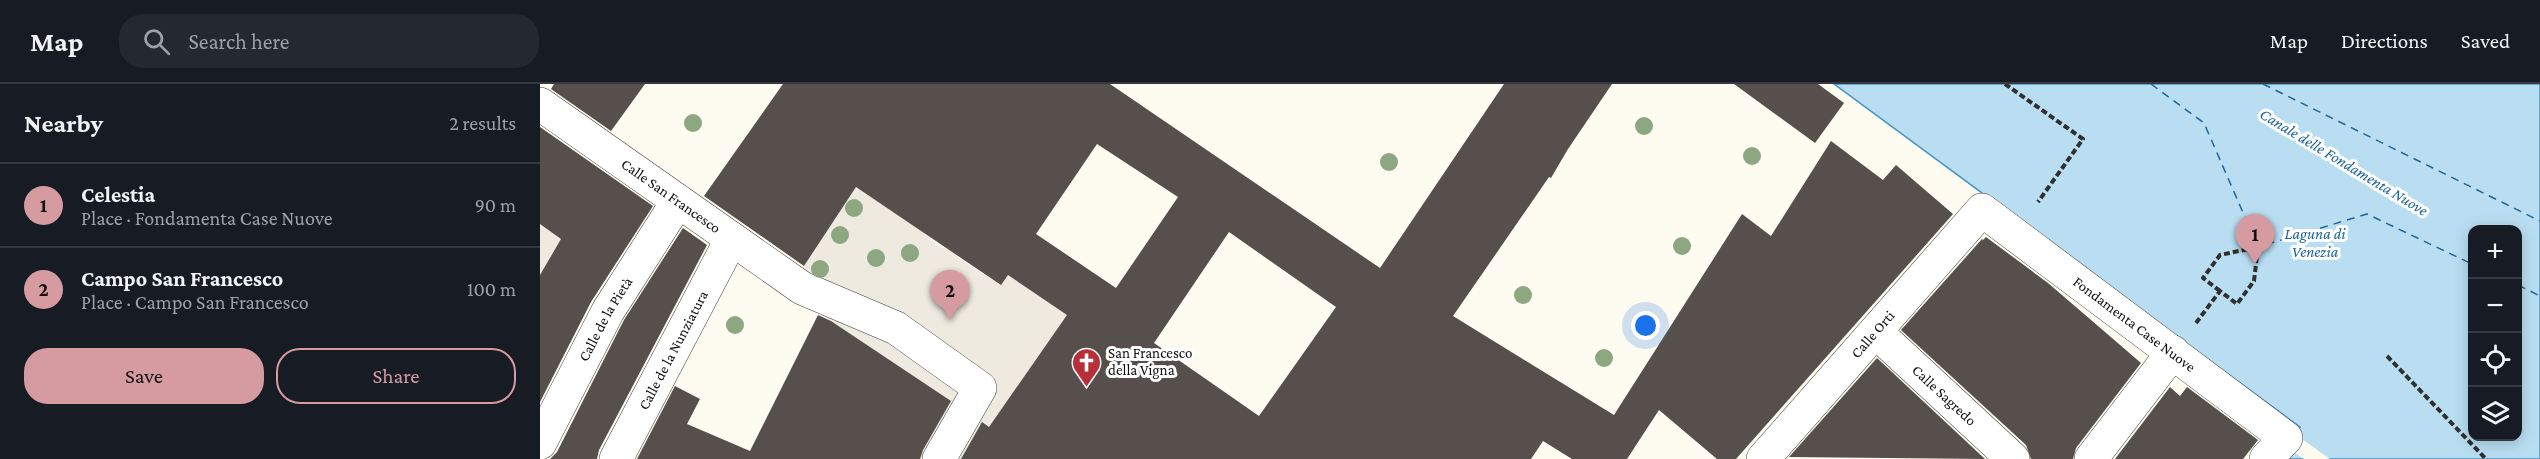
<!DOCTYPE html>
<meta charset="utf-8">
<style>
body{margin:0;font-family:"Crimson Pro",serif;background:#242831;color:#f1f3f6}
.controls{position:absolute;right:18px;bottom:18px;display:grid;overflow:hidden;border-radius:12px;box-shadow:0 3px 15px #0003}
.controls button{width:54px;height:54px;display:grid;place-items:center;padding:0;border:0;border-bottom:2px solid #363941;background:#171b24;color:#f1f3f6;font:30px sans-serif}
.you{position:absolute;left:1106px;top:242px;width:21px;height:21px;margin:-15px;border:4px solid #fff;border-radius:50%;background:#1a73e8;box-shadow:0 0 0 9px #1a73e833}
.badge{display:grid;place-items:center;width:39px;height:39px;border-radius:50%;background:#d69ba1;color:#111;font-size:20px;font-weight:700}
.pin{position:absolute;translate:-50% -50px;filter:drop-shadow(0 2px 3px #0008)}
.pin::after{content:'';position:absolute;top:32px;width:21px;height:18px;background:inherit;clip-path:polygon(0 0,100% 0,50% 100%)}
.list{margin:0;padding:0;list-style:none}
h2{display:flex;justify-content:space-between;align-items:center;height:78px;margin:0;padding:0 24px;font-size:26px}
h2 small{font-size:20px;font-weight:400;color:#9ea1a6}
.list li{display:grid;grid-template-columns:39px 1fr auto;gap:18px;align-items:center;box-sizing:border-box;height:84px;padding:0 24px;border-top:2px solid #363941}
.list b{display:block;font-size:22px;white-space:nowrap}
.list p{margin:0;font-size:20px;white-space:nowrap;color:#9ea1a6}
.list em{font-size:20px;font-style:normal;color:#9ea1a6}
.actions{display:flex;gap:12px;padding:18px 24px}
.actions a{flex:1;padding:14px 0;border:2px solid #d69ba1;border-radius:24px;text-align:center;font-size:21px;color:#d69ba1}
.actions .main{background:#d69ba1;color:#111}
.icon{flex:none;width:33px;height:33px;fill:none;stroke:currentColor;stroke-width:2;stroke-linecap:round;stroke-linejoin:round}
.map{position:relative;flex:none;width:2000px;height:375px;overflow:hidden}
header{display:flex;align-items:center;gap:36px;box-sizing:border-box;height:84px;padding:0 30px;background:#171b24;border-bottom:2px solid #363941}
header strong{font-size:28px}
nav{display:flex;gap:33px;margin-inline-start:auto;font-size:21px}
.search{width:420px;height:54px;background:#242831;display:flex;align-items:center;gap:15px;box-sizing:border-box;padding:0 21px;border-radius:24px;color:#9ea1a6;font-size:22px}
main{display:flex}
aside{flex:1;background:#171b24}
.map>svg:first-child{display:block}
.plaza{fill:#eeeae0}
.water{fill:#b9def2;stroke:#4594c4;stroke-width:1.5;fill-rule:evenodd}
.pier{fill:#fefbf1}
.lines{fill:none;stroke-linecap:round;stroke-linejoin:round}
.ferry{stroke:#1f6699;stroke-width:1.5;stroke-dasharray:8 6;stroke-linecap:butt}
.building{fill:#564f4b;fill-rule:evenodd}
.street-casing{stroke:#414141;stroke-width:34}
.path{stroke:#303030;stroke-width:4;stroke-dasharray:6 3;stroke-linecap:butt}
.street{stroke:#fff;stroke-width:33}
.tree{fill:#8da780}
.labels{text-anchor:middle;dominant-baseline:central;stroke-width:6;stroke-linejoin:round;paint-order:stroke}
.street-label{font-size:15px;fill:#0e0e0e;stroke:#fff}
.poi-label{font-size:15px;fill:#0e0e0e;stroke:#fff;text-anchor:start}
.water-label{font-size:16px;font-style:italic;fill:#1f6699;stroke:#fff}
</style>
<header>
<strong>Map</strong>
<div class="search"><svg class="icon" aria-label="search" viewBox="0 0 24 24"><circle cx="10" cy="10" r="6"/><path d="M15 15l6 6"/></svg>Search here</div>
<nav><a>Map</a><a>Directions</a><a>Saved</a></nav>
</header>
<main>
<aside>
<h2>Nearby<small>2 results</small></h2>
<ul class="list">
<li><span class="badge">1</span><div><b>Celestia</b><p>Place · Fondamenta Case Nuove</p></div><em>90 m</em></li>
<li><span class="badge">2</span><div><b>Campo San Francesco</b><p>Place · Campo San Francesco</p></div><em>100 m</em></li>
</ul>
<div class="actions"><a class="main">Save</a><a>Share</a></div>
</aside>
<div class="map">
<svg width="2000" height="375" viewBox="0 0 2000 375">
<rect width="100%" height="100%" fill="#fefbf1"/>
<g class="plaza">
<path d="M316,103L377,143L398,162L416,168L417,173L460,201L468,191L532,233L499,271L492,281L494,283L426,375H370L407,314L279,229L261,187Z"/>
<path d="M0,140L41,170L0,191Z"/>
</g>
<path class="water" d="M1294,0H2000V375H1731L1760,343ZM1932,146H1978V352H1932Z"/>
<path class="pier" d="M1752,348L1790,375H1764L1741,359Z"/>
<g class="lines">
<g class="ferry">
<path d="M1611,0L1664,39L1718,163L1827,130L1932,180"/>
<path d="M1723,0L2000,137"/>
<path d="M1978,201L2000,212"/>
</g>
</g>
<g class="building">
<path d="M14,0H105L71,47L11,5Z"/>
<path d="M243,0H570L840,184L964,0H1072L1028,65L1011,94L1009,93L913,232L1074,331L1202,130L1231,152L1291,57L1343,96L1356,81L1413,130L1196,375H1177L1119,326L1087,375H1032L1003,357L991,375H421L442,338L449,343L527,231L468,191L461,201L316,103L264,182L164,112ZM557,60L638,113L576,204L496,150ZM689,148L796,223L719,332L614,259Z"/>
<path d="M1194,0H1278L1304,19L1275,59Z"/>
<path d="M0,43L113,122L51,218L0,318V191L21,155L0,140Z"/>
<path d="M143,144L167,161L59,366L57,375H10L17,368L84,236Z"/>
<path d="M1446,153L1508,199L1601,279L1536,364L1533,375H1491L1486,361L1361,246L1442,155L1443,156Z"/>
<path d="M278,231L291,237L411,317L383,366L380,375H97L135,302L160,315L147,340L210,367Z"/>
<path d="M1337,274L1445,375L1249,373Z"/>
<path d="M1630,303L1640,312L1647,303L1718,356L1703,375H1575Z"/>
</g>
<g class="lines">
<defs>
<g id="street">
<path id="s1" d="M0,20L262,204L356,244L440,304L399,375"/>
<path id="s2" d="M1336,248L1473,375"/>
<path id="s3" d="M0,359L68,227L138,117"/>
<path id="s4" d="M76,375L191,156"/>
<path id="s5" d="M1223,375L1442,126L1746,354L1726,375"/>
<path d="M1551,375L1633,268"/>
</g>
</defs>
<use href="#street" class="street-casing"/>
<g class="path">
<path d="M1465,0L1543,55L1498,118"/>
<path d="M1656,239L1680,207L1697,220L1714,197L1718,163L1680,171L1663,194L1680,207"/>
<path d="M1847,272L1946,375"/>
</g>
<use href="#street" class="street"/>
</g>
<g class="tree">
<circle cx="153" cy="39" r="9"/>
<circle cx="1104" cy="42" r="9"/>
<circle cx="1212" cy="72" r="9"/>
<circle cx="849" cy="78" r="9"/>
<circle cx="314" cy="124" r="9"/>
<circle cx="300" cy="151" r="9"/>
<circle cx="1142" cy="162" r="9"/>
<circle cx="370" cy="169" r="9"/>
<circle cx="336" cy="174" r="9"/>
<circle cx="280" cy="185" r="9"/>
<circle cx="983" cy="211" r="9"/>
<circle cx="195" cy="241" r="9"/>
<circle cx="1064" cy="274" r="9"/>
</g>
<defs>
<symbol id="church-pin" viewBox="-11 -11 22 30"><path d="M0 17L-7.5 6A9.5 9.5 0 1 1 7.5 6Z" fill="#b62f39" stroke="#fff"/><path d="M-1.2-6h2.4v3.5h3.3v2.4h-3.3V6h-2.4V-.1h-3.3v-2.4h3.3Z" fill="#fff"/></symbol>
</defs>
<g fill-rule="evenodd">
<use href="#church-pin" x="530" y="262" width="33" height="45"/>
</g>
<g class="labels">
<g class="street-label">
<text stroke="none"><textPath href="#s1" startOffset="160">Calle San Francesco</textPath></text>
<text stroke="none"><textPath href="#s3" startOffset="140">Calle de la Pietà</textPath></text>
<text stroke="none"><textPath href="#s5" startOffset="522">Fondamenta Case Nuove</textPath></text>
<text stroke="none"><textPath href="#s5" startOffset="166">Calle Orti</textPath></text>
<text stroke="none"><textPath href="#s4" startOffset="123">Calle de la Nunziatura</textPath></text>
<text stroke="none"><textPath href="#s2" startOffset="93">Calle Sagredo</textPath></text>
</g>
<g class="poi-label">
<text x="568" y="269">San Francesco<tspan x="568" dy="17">della Vigna</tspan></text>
</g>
<g class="water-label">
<text transform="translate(1804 78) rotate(31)">Canale delle Fondamenta Nuove</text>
<text x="1775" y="149">Laguna di<tspan x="1775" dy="18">Venezia</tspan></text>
</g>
</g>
</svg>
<div class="controls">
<button>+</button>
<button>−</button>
<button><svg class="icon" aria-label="locate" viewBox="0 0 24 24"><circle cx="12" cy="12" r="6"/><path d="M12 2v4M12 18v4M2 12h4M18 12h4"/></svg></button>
<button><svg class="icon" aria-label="layers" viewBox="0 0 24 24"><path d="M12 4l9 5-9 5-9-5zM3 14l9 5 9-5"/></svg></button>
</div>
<div class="you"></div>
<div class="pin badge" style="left:1715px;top:180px">1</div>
<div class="pin badge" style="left:410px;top:236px">2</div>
</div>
</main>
